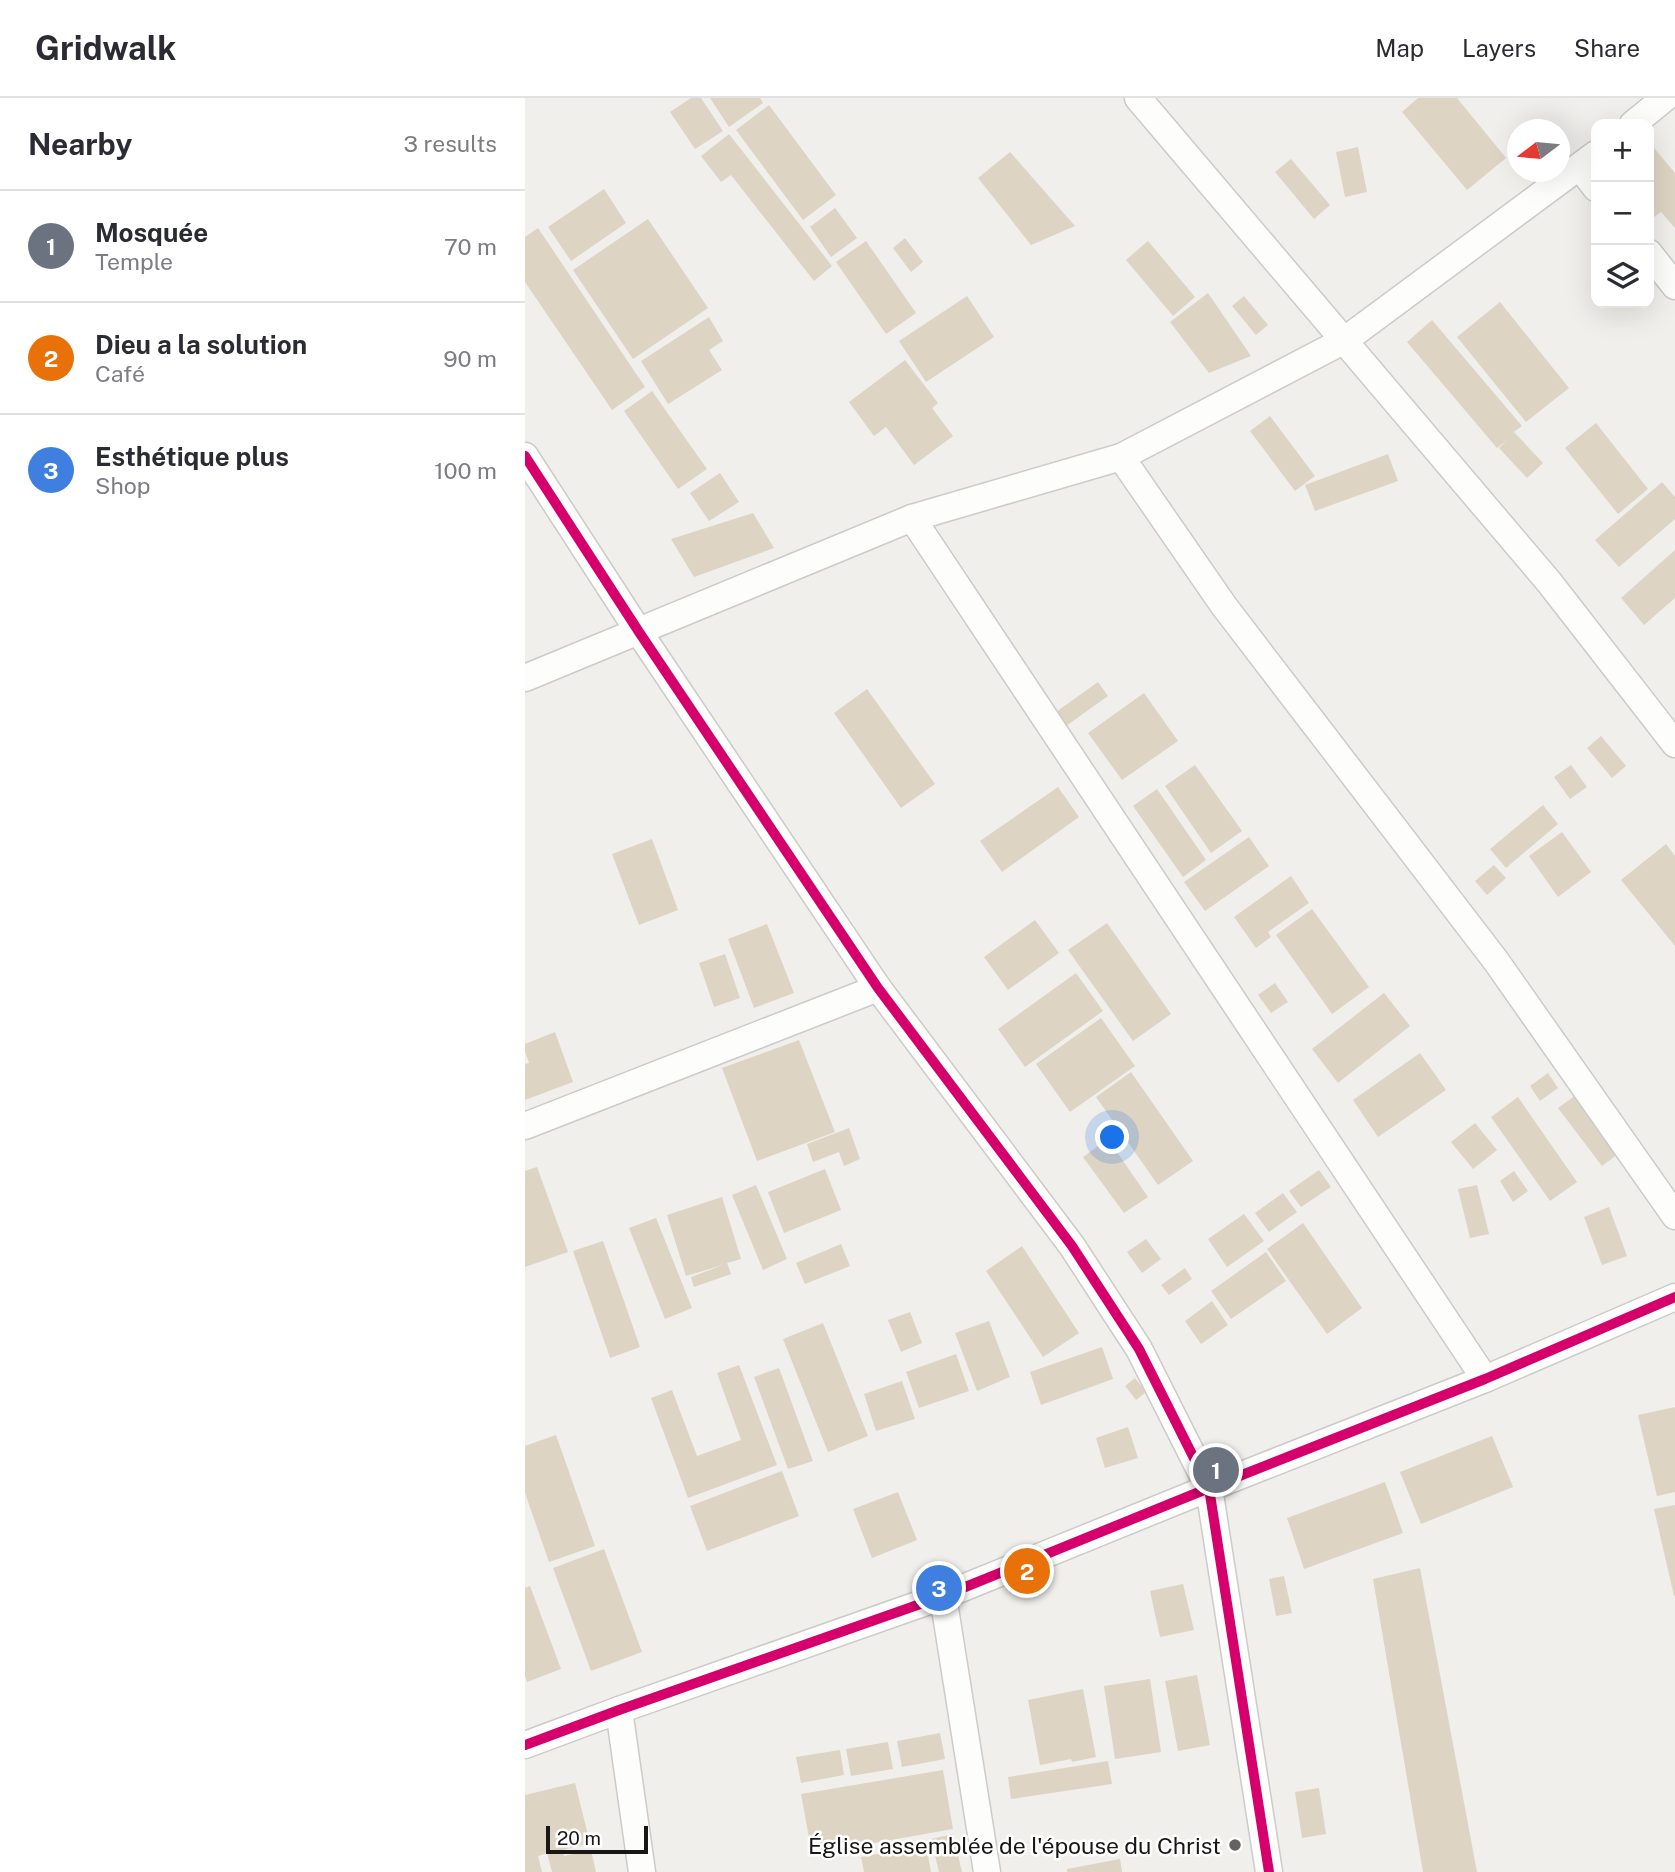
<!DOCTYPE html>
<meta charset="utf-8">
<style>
body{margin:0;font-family:"Public Sans",sans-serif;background:#f7f7f7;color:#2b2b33}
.controls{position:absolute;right:21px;top:21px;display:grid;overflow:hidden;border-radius:14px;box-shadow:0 7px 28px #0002}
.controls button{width:63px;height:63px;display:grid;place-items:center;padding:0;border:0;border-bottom:2px solid #e1e1e2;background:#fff;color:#2b2b33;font:35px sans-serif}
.compass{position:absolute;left:982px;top:21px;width:63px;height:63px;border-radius:50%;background:#fff;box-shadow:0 7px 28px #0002;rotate:254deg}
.scale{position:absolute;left:21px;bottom:18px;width:102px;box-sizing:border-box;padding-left:7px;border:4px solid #181716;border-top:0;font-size:19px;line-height:24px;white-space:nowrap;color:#181716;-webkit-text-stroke:5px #fff;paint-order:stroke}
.you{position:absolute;left:588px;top:1040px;width:24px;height:24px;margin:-18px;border:5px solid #fff;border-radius:50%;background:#1a73e8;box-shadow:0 0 0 10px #1a73e833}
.badge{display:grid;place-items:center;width:46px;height:46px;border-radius:50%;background:#646361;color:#fff;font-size:23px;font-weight:700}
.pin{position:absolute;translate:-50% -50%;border:4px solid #fff;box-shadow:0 2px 7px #0006}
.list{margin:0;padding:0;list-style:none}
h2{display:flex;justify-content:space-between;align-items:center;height:91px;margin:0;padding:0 28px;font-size:30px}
h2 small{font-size:23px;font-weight:400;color:#7c7c81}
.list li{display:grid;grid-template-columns:46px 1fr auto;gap:21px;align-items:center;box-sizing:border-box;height:112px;padding:0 28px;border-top:2px solid #e1e1e2}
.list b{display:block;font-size:26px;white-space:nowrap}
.list p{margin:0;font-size:23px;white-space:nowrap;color:#7c7c81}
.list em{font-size:23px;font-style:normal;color:#7c7c81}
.icon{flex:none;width:38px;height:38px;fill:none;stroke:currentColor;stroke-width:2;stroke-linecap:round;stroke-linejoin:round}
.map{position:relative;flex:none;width:1150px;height:1774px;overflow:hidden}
header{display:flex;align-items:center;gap:42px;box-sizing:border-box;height:98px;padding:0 35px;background:#fff;border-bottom:2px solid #e1e1e2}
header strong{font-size:33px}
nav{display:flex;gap:38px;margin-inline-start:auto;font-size:24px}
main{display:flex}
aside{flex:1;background:#fff}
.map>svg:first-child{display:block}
.building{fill:#ddd4c3}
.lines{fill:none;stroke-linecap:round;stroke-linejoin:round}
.minor-casing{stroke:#cccbc9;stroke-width:29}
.minor{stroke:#fdfdfc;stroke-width:26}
.cycleway-casing{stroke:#fff;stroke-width:15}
.cycleway{stroke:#d6006c;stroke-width:10}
.poi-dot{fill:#646361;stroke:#fff;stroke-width:2.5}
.labels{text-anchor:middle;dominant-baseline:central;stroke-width:5;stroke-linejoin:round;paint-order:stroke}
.poi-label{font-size:23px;fill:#181716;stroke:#fff;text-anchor:end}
</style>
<header>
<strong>Gridwalk</strong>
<nav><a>Map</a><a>Layers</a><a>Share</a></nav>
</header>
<main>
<aside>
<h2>Nearby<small>3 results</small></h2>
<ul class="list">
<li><span class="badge" style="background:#6b7280">1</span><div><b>Mosquée</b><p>Temple</p></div><em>70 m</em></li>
<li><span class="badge" style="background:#e8710a">2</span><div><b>Dieu a la solution</b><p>Café</p></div><em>90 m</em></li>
<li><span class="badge" style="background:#3f7fe0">3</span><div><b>Esthétique plus</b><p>Shop</p></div><em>100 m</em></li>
</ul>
</aside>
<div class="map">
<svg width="1150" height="1774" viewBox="0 0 1150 1774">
<rect width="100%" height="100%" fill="#f1efec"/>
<g class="building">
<path d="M166,0H176L198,33L170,51L145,14Z"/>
<path d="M185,0H235L238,5L204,29Z"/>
<path d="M893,0H932L981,60L942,92L877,14Z"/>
<path d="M244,7L311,97L278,122L211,32Z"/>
<path d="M204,36L307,168L289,183L206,77L196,84L176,58Z"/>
<path d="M1124,44L1150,75V130L1136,114L1129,119L1124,113Z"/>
<path d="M833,49L842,94L820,99L811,54Z"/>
<path d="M485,54L550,128L506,147L453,80Z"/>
<path d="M766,61L805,107L789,121L750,74Z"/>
<path d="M79,91L101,125L46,163L23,129Z"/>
<path d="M310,110L332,140L306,159L285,129Z"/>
<path d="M123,121L183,210L108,261L48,172Z"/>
<path d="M13,130L120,289L87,312L0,184V139Z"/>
<path d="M380,140L398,164L386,174L368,150Z"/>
<path d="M341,143L391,215L361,236L311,164Z"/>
<path d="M623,143L670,199L648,218L601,162Z"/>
<path d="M683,195L726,258L684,275L645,224Z"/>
<path d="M442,198L469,239L401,284L374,243Z"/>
<path d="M719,198L743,227L731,237L707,208Z"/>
<path d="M975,204L1044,290L1001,324L932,239Z"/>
<path d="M184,219L198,243L184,252L197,272L143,306L116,263Z"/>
<path d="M907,222L997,328L989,334L1018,365L1002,380L974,350L982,342L972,350L882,244Z"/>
<path d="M380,262L413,305L407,310L428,338L389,367L361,329L349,338L324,304Z"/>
<path d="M127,293L182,371L153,391L99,313Z"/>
<path d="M745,318L790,378L770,393L725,333Z"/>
<path d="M1071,325L1123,391L1093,416L1040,350Z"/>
<path d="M863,356L873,383L790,413L780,387Z"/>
<path d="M195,375L214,404L184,423L165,395Z"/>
<path d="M1137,384L1150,399V421L1094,469L1070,442Z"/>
<path d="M228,415L249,450L169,479L146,441Z"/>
<path d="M1150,452V500L1119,527L1096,500Z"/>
<path d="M573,584L583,598L541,628L531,614Z"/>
<path d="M342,591L410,686L376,710L309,615Z"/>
<path d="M619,595L653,643L597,682L563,635Z"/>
<path d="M1076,638L1101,668L1087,680L1062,650Z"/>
<path d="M670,667L717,733L686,755L640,688Z"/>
<path d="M1046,667L1062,689L1045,701L1029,679Z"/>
<path d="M533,689L554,719L477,774L455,743Z"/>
<path d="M632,691L681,762L658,779L608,708Z"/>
<path d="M1018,707L1033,726L981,770L965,751Z"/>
<path d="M1037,734L1066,774L1033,799L1004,758Z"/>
<path d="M724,739L744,768L680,813L659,784Z"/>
<path d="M127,741L153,812L114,827L87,756Z"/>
<path d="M1141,746L1150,758V848L1096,782Z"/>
<path d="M969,767L981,780L962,797L950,783Z"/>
<path d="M766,778L784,805L743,834L746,839L731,850L709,819Z"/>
<path d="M787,811L844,889L807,916L751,837Z"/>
<path d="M510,822L534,855L483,892L459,859Z"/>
<path d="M582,825L646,916L608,943L543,852Z"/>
<path d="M242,826L269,895L229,910L203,841Z"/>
<path d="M200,856L215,900L189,909L174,865Z"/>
<path d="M551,875L578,913L500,969L473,931Z"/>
<path d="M750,885L763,904L746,915L733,897Z"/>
<path d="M859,895L885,928L813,985L787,951Z"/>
<path d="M576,920L610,968L545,1014L511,966Z"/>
<path d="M30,934L48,984L0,1002V966L4,965L0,954V946Z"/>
<path d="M274,942L310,1034L232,1063L197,970Z"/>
<path d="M895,955L921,992L853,1039L828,1002Z"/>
<path d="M606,974L668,1063L633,1087L571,999Z"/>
<path d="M1023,975L1033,990L1015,1003L1005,988Z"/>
<path d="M1051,997L1094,1055L1077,1068L1033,1010Z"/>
<path d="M993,999L1052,1084L1025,1103L966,1019Z"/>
<path d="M950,1025L972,1052L948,1071L926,1044Z"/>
<path d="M324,1030L335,1061L319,1068L314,1054L288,1064L282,1046Z"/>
<path d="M583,1041L623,1099L599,1115L558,1059Z"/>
<path d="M12,1069L43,1154L0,1169V1073Z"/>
<path d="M300,1071L316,1112L259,1135L243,1094Z"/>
<path d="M794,1072L806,1089L776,1109L764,1093Z"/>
<path d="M989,1073L1003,1093L988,1104L975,1083Z"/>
<path d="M231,1087L262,1161L238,1172L207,1097Z"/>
<path d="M952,1087L964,1136L945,1140L933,1091Z"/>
<path d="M758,1095L772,1114L744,1134L730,1115Z"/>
<path d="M197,1099L216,1161L202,1165L206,1176L169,1189L166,1179L198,1167L161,1178L142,1117Z"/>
<path d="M1084,1109L1102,1158L1077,1167L1059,1119Z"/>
<path d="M719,1116L739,1143L702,1169L683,1141Z"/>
<path d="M131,1120L167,1210L140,1221L104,1130Z"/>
<path d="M778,1125L837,1210L802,1236L742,1151Z"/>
<path d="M621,1141L636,1161L617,1175L602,1154Z"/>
<path d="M78,1143L115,1249L85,1260L48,1153Z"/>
<path d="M316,1146L325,1168L280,1186L271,1165Z"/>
<path d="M497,1148L554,1235L518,1259L461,1173Z"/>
<path d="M741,1154L761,1183L706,1221L686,1193Z"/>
<path d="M660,1170L667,1181L644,1197L636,1187Z"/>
<path d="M687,1203L703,1227L676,1246L660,1223Z"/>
<path d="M385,1214L397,1245L376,1254L363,1222Z"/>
<path d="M464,1223L485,1279L452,1293L430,1235Z"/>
<path d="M298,1225L343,1338L303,1354L258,1241Z"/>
<path d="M577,1249L588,1281L516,1307L505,1274Z"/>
<path d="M431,1256L444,1293L394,1310L381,1274Z"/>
<path d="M214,1267L252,1367L163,1400L126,1300L147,1292L172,1358L216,1342L192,1275Z"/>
<path d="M254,1270L288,1363L263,1371L229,1279Z"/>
<path d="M610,1280L621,1294L611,1302L600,1288Z"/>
<path d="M377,1283L390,1321L351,1333L339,1296Z"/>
<path d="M1150,1309V1394L1132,1398L1113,1317Z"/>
<path d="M603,1329L613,1360L580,1370L571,1340Z"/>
<path d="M31,1337L70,1448L24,1464L0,1395V1348Z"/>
<path d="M967,1338L988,1389L896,1426L875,1374Z"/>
<path d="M257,1373L274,1418L182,1453L165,1408Z"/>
<path d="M860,1384L878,1435L779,1471L762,1420Z"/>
<path d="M373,1394L392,1442L347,1460L328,1411Z"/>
<path d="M1150,1407V1497L1149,1498L1129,1411Z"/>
<path d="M79,1451L117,1554L66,1573L28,1470Z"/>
<path d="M895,1470L952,1774H898L848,1481Z"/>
<path d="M759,1478L767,1515L751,1518L744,1481Z"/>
<path d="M658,1486L669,1532L635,1539L625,1493Z"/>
<path d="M5,1488L36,1571L2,1584L0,1578V1490Z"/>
<path d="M672,1577L685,1647L653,1653L640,1583Z"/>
<path d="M625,1581L636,1654L590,1661L579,1588Z"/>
<path d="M558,1591L571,1659L547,1664L546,1661L515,1667L503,1602Z"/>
<path d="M415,1635L420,1661L377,1669L372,1643Z"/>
<path d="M363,1644L368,1671L326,1678L321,1651Z"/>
<path d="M315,1652L319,1677L276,1685L271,1659Z"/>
<path d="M583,1663L587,1686L486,1701L483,1679Z"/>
<path d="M418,1672L428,1731L287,1756L276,1696Z"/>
<path d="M50,1685L65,1745L38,1752L39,1758L66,1752L71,1774H27L22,1755L13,1758L17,1774H0V1697Z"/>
<path d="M794,1690L801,1736L777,1740L770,1694Z"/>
<path d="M428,1736L437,1774H414L406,1741Z"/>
<path d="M401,1747L406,1774H339L336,1759Z"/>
<path d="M595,1761L597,1774H542V1771Z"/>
</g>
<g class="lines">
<defs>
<g id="minor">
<path d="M613,0L1024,484L1150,646"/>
<path d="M1108,26L1140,0"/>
<path d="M1055,69L1071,90"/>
<path d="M1124,155L1150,188"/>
<path d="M0,358L114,534L353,890L547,1148L614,1251L684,1390L744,1774"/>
<path d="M596,359L699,508L971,863L1150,1118"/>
<path d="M387,420L960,1281"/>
<path d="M0,580L387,420L596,359L820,242L1071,56"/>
<path d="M0,1028L353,890"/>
<path d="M418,1498L462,1774"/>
<path d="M94,1612L117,1774"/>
<path d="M0,1647L94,1612L418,1498L684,1390L960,1281L1150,1199"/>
</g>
</defs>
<use href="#minor" class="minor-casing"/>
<use href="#minor" class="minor"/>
<defs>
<g id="cycleway">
<path d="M0,358L114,534L353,890L547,1148L614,1251L684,1390L744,1774"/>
<path d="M0,1647L94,1612L418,1498L684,1390L960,1281L1150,1199"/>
</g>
</defs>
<use href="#cycleway" class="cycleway-casing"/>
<use href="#cycleway" class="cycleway"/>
</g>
<circle class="poi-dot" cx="710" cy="1747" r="7"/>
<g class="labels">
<g class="poi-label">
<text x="696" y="1747">Église assemblée de l'épouse du Christ</text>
</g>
</g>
</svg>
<div class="controls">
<button>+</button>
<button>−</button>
<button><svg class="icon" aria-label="layers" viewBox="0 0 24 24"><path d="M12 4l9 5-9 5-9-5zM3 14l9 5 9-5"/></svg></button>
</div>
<svg class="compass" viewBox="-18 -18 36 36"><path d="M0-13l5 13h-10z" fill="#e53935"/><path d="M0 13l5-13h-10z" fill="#7c7c81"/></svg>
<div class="scale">20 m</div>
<div class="you"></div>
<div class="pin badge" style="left:691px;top:1372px;background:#6b7280">1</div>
<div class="pin badge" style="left:502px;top:1473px;background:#e8710a">2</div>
<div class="pin badge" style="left:414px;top:1490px;background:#3f7fe0">3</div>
</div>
</main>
